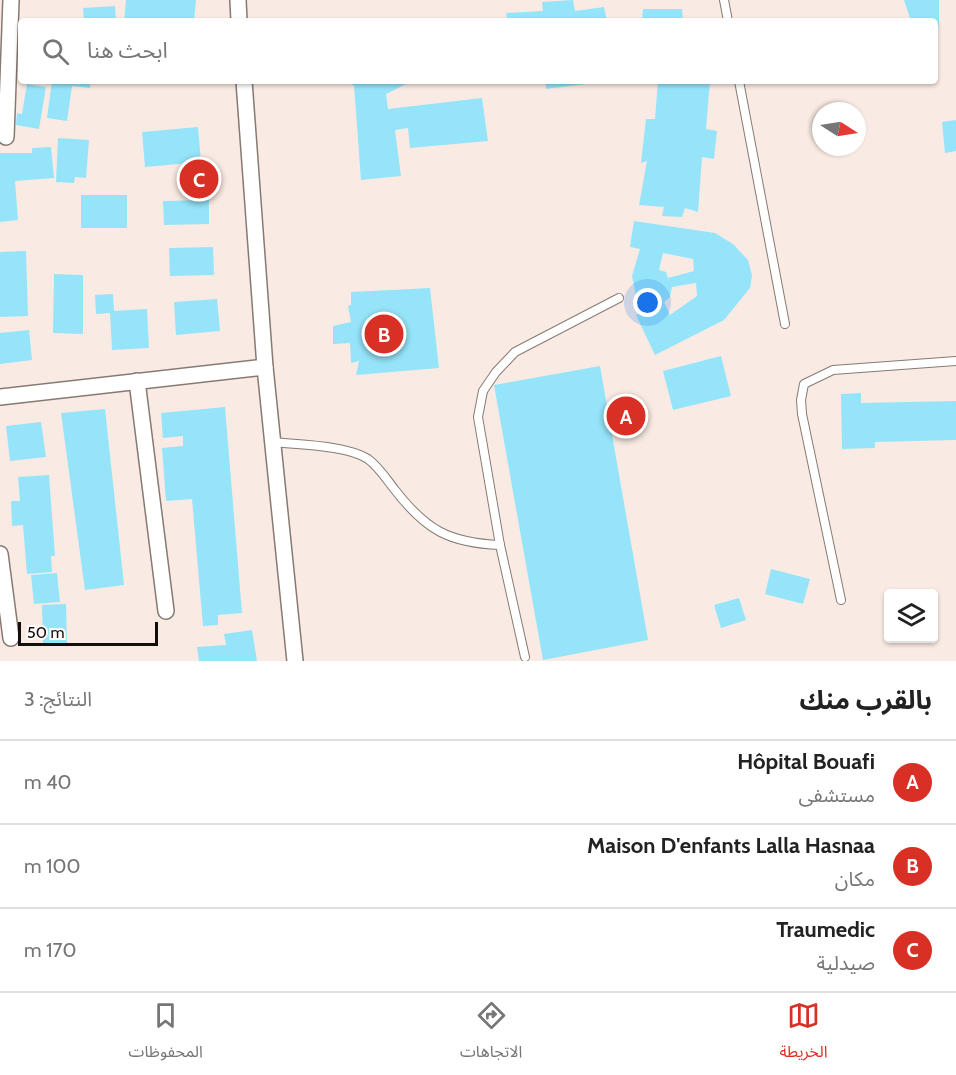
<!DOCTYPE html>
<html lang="ar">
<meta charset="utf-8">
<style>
body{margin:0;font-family:Cabin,"Noto Sans Arabic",sans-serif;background:#f6f6f6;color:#222;direction:rtl}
.controls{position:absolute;right:18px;bottom:18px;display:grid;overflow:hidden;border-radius:6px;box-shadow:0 2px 4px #0004}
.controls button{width:54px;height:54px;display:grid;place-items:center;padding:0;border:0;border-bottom:2px solid #e0e0e0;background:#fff;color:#222;font:30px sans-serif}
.compass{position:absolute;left:812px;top:102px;width:54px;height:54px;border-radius:50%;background:#fff;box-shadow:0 2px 4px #0004;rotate:102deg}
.scale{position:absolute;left:18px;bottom:15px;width:140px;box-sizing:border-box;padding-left:6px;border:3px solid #120e0c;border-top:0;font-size:16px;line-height:21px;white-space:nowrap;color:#120e0c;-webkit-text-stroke:4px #fefbf9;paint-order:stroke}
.you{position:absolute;left:648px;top:303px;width:21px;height:21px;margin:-15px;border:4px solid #fff;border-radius:50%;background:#1a73e8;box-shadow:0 0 0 9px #1a73e833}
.badge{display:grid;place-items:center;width:39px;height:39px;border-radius:50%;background:#d93025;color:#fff;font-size:20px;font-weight:700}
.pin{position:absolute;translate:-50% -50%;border:3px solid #fff;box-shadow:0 2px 6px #0006}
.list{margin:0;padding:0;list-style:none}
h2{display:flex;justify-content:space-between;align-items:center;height:78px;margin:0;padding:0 24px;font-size:26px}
h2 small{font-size:20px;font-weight:400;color:#767676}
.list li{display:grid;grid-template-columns:39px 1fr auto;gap:18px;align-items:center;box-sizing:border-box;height:84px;padding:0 24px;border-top:2px solid #e0e0e0}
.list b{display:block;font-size:22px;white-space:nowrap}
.list p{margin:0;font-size:20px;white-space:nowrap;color:#767676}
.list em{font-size:20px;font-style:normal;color:#767676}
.icon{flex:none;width:33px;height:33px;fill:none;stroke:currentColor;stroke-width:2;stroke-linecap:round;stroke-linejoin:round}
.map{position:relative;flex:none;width:956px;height:661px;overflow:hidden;direction:ltr}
.search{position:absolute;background:#fff;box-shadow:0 2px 4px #0004;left:18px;right:18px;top:18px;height:66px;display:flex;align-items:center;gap:15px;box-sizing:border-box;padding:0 21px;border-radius:6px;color:#767676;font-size:22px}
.sheet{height:330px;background:#fff}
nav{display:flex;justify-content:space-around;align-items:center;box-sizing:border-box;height:84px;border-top:2px solid #e0e0e0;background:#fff;font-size:16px;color:#767676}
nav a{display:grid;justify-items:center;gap:3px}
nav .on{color:#d93025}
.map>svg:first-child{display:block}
.building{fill:#95e4f9;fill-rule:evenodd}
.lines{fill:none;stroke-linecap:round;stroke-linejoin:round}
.lane-casing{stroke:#867a73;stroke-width:10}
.street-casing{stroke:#867a73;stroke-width:18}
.lane{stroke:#fff;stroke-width:8}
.street{stroke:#fff;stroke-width:15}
</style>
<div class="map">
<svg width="956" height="661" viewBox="0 0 956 661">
<rect width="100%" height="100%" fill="#f9ebe3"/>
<g class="building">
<path d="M126,0H196L194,21H124Z"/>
<path d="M573,0L575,11L604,7L607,21H508L506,13L543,11L542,2Z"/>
<path d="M904,0H939V27H935V21H911Z"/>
<path d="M115,6L116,21H84L83,8Z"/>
<path d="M643,9H682L683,21H642Z"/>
<path d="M52,81H91L90,88L72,86L67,121L47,118Z"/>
<path d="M338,81H412L386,94L388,109L482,98L488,141L410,148L408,128L395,130L401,176L361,180L354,85Z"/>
<path d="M546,81H585L586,84L546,89Z"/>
<path d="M658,81H710L706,129L717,131L714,159L702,157L698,212L685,208L682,217L662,216L664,207L639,205L647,161L641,163L646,119H655Z"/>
<path d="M27,84L46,87L39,129L16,125L17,113L22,114Z"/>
<path d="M956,120V151L945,153L942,122Z"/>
<path d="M198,127L201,162L145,167L142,132Z"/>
<path d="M58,138L89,140L86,178L75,177L74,183L56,182Z"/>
<path d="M51,147L54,178L15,181L18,220L0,222V153H32V148Z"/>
<path d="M212,163L214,192L187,195L184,166Z"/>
<rect x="81" y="195" width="46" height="33"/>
<path d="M209,200V224L164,225L163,201Z"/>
<path d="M634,221L715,233L733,244L748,260L752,275L750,288L724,320L655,355L636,315L646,310L637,301L632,276L640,249L630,247ZM663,253L693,259L694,271L668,278L666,272L659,270ZM696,283L697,296L670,315L664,302L670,297L672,287Z"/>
<path d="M213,247L214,275L170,276L169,248Z"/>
<path d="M26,251L28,316L0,317V252Z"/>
<path d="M54,274L83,275V334L53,333Z"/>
<path d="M430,288L439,368L356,375L359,361L351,363L350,343L333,344V326L351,322L348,306L351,305V292Z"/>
<path d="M113,294L114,311L147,309L149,348L112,350L110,313L96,314L95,295Z"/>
<path d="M217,299L220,331L176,335L174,302Z"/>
<path d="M29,330L32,360L0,364V333Z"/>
<path d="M721,356L731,396L673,410L663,371Z"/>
<path d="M600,366L648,640L543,660L494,385Z"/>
<path d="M861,393V403L956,401V440L875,442V448L842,449L841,394Z"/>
<path d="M225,407L242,613L218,615V625L203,626L192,499L166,501L162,448L183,446V436L163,438L161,413Z"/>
<path d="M105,409L124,585L85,590L61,413Z"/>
<path d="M41,422L46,457L10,461L6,426Z"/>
<path d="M49,475L55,556H51L52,572L27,574L23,525L12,526L11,501H20L18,477Z"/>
<path d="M771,569L810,579L803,604L765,594Z"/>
<path d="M57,573L60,602L34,604L31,575Z"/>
<path d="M739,598L746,620L721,628L714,605Z"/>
<path d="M66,604L67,645H43L42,605Z"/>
<path d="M252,630L257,661H199L197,647L226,645L224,634Z"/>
</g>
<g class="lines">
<defs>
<g id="lane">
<path d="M724,0L728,21"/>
<path d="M739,81L785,324"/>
<path d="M273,442C298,445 347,445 368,459C379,467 387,480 395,490C426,530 449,543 500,545"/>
<path d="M841,600L802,414L801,400L804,384L833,370L956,361"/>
<path d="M525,657L500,545L478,417L483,391L496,372L515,352L619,298"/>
</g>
<g id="street">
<path d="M238,0L239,21"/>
<path d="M244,81L265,367L295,661"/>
<path d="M6,137L11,0"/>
<path d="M137,381L166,611"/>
<path d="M0,397L265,367"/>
<path d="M0,554L11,638"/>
</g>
</defs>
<use href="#lane" class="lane-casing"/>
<use href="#street" class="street-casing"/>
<use href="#lane" class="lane"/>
<use href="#street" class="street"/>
</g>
</svg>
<div class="controls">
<button><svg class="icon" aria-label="layers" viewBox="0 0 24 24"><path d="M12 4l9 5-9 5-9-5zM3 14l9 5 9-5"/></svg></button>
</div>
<svg class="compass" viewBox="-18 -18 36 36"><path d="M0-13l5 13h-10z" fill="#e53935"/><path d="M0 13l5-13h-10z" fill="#767676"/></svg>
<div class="scale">50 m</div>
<div class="you"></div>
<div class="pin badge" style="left:626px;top:416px">A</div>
<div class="pin badge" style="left:384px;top:334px">B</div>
<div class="pin badge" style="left:199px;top:179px">C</div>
<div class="search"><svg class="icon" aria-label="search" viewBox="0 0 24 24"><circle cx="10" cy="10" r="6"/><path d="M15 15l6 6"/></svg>ابحث هنا</div>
</div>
<section class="sheet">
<h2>بالقرب منك<small>النتائج: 3</small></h2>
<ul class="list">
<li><span class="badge">A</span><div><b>Hôpital Bouafi</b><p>مستشفى</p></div><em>40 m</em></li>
<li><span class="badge">B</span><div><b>Maison D'enfants Lalla Hasnaa</b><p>مكان</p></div><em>100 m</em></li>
<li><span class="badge">C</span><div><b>Traumedic</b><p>صيدلية</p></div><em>170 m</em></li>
</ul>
</section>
<nav>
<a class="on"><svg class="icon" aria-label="map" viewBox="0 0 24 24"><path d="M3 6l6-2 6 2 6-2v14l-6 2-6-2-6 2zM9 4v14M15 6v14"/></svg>الخريطة</a>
<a><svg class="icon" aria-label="directions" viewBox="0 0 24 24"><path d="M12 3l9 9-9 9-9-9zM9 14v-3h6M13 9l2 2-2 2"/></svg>الاتجاهات</a>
<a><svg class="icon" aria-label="saved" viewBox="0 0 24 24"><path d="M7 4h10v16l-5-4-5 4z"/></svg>المحفوظات</a>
</nav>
